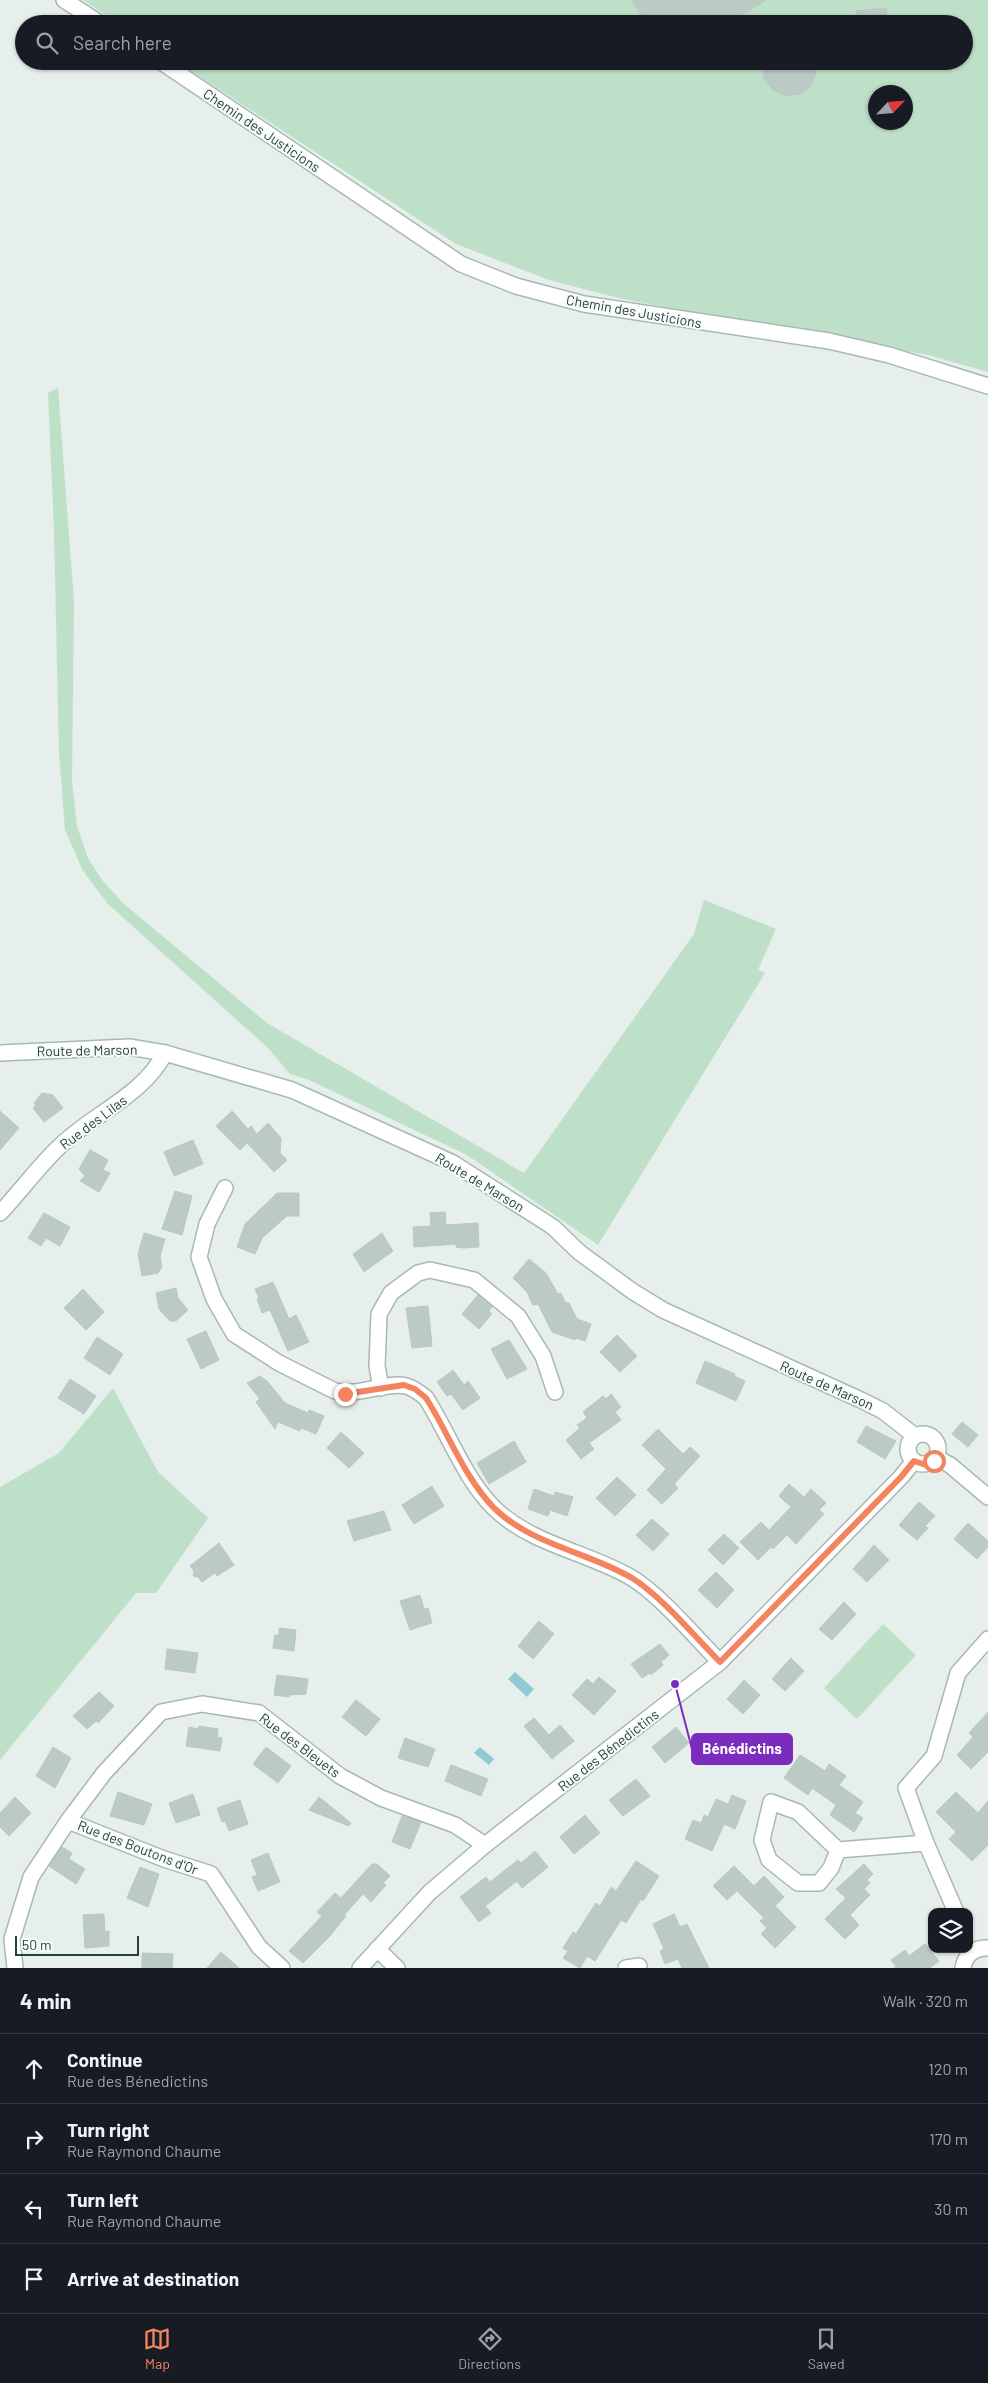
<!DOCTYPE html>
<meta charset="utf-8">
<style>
body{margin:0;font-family:Barlow,sans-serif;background:#242831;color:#f1f3f6}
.controls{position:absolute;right:15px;bottom:15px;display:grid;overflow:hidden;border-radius:10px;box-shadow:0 1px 4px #0004}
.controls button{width:45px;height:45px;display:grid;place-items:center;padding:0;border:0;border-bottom:1px solid #363941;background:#171b24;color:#f1f3f6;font:25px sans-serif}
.compass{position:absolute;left:868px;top:85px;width:45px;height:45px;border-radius:50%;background:#171b24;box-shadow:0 1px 4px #0004;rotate:64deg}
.scale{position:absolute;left:15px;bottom:12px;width:124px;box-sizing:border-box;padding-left:5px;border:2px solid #24423a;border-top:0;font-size:14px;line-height:18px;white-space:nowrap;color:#24423a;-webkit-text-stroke:4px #f7fbf9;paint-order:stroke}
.stop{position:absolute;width:15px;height:15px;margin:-11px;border:4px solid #f4845f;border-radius:50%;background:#fff}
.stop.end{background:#f4845f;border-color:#fff;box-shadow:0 1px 5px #0008}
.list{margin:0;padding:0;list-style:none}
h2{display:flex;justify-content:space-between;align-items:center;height:65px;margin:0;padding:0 20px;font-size:21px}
h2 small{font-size:16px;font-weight:400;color:#9ea1a6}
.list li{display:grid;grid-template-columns:32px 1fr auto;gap:15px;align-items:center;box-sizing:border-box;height:70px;padding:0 20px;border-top:1px solid #363941}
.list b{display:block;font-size:19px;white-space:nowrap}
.list p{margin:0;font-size:16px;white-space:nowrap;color:#9ea1a6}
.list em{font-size:16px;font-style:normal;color:#9ea1a6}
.icon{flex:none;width:28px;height:28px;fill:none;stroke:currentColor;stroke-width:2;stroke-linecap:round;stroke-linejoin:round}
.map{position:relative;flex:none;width:988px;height:1968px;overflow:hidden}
.search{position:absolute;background:#171b24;box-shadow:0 1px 4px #0004;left:15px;right:15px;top:15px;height:55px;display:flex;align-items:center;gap:12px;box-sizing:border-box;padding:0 18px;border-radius:28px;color:#9ea1a6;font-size:19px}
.sheet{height:345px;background:#171b24}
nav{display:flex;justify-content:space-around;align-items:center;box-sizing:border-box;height:70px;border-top:1px solid #363941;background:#171b24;font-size:14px;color:#9ea1a6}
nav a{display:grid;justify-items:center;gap:2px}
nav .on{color:#f4845f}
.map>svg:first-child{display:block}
.green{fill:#bfe0c8;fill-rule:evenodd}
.water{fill:#8ec9d4}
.building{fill:#bbcac4;stroke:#b8c9c2}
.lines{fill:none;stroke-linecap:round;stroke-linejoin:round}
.street-casing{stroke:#a8b8b2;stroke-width:18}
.secondary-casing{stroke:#a4bbb3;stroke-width:18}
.street{stroke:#fff;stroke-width:15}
.secondary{stroke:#fff;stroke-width:15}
.route{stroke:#f4845f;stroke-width:6}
.labels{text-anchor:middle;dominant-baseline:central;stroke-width:4;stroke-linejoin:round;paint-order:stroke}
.street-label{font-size:14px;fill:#24423a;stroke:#f7fbf9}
.leader{fill:none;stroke:#7b2cbf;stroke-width:2}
.callout-dot{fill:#7b2cbf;stroke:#f7fbf9;stroke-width:2}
.callout{fill:#7b2cbf;stroke:#7b2cbf;stroke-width:2}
.callout-label{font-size:15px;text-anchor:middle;font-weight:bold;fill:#fff}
</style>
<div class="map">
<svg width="988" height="1968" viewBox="0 0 988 1968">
<rect width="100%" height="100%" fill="#e6efeb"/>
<g class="green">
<path d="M83,0H988V372L928,355L622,299L549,280L456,244L176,61H964V24H119ZM876,92H906V122H876Z"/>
<path d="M58,388L74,602L72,781L77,826L88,858L102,880L124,904L267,1023L524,1173L694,934L704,900L776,929L758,970L765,973L598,1245L467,1155L309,1080L290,1074L267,1047L108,904L83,871L65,830L59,752L54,532L48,393Z"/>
<path d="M113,1388L158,1472L208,1518L156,1593H136L0,1760V1487L59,1453Z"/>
<path d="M883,1624L916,1655L857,1719L824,1688Z"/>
</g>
<g class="water">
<path d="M515,1672L534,1689L527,1697L508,1679Z"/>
<path d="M480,1747L494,1759L489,1765L474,1753Z"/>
</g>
<g class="building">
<path d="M632,0H766L726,24H646Z"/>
<path d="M886,8L887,24H857L856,11Z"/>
<path d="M762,61H815L816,73L811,86L800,94L786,96L773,90L764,79Z"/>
<path d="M42,1093L53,1095L63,1108L44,1122L33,1108L36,1106L34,1103Z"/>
<path d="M0,1111L19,1128L0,1150Z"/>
<path d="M232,1111L248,1129L251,1126L257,1134L268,1123L281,1138L280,1153L287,1160L274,1172L247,1143L240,1150L216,1126Z"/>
<path d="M193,1140L203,1164L174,1176L164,1152Z"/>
<path d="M90,1150L108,1160L103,1170L110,1173L99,1192L80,1181L85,1176L79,1169Z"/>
<path d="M175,1191L192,1196L182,1235L162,1229Z"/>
<path d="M277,1193H299V1216H287L262,1238L255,1254L237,1247L245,1224Z"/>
<path d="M445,1212L446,1225L478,1223L479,1247L463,1248L456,1247V1244L414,1247L413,1227L431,1226L430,1213Z"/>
<path d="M44,1213L70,1227L60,1246L46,1238L41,1246L28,1238Z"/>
<path d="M144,1233L165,1239L160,1256L162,1267L158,1273L142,1276L138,1254Z"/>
<path d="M382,1233L393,1251L364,1272L353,1254Z"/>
<path d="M529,1259L546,1273L558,1294L561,1293L565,1302L569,1303L577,1319L591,1324L585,1341L576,1338L575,1340L552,1332L538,1304L533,1305L527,1292L513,1278Z"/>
<path d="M273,1282L289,1319L296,1315L309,1342L288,1351L270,1310L262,1313L257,1299L259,1298L255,1289Z"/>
<path d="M176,1288L178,1298L188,1310L176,1321H170L159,1309L156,1293Z"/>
<path d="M83,1289L104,1312L86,1330L64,1308Z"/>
<path d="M478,1295L492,1307L489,1311L492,1314L479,1329L462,1314Z"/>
<path d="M428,1306L432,1346L412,1348L406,1308Z"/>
<path d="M206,1331L219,1360L201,1369L187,1339Z"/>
<path d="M617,1335L637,1356L620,1372L600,1352Z"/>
<path d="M97,1337L123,1354L110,1375L84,1358Z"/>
<path d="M509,1340L527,1369L507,1379L491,1349Z"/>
<path d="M705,1361L735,1374L734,1376L745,1381L736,1401L696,1383Z"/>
<path d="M453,1370L464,1385L468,1381L480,1398L463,1410L451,1394L447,1396L437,1382Z"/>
<path d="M260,1376L267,1381L285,1403L308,1413L309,1410L324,1416L316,1434L301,1428L300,1431L278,1422L275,1429L256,1402L260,1399L247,1383Z"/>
<path d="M70,1379L96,1396L84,1414L58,1398Z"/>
<path d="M611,1394L621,1407L615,1412L621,1420L589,1443L594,1449L581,1459L566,1440L580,1428L577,1425L587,1418L583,1412L603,1396L606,1399Z"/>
<path d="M962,1422L978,1435L968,1447L952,1434Z"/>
<path d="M866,1426L896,1441L885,1459L857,1442Z"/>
<path d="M658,1429L683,1454L690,1447L700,1456L674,1484L678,1488L662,1504L647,1490L666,1469L642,1445Z"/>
<path d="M341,1432L364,1453L349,1468L327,1448Z"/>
<path d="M514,1441L526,1462L489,1484L477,1463Z"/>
<path d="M617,1477L636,1495L615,1516L596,1498Z"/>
<path d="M789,1484L804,1497L811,1489L826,1503L819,1510L824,1514L796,1544L787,1535L773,1549L771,1547L758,1560L740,1542L761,1522L769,1530L791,1507L779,1496Z"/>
<path d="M432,1486L444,1506L414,1524L402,1505Z"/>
<path d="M534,1489L554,1496L555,1492L573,1497L567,1516L550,1510L548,1516L528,1509Z"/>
<path d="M919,1502L935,1516L925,1526L928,1528L917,1540L899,1525Z"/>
<path d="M384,1511L391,1530L354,1541L347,1521Z"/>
<path d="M652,1519L669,1534L653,1551L636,1535Z"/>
<path d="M968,1523L988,1541V1547L977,1559L954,1539Z"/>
<path d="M724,1534L739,1548L723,1565L708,1550Z"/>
<path d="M219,1543L234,1565L217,1576L215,1573L202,1582L198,1577L193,1576L194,1571L190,1566Z"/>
<path d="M874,1545L889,1560L867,1582L853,1569Z"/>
<path d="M716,1572L734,1590L717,1608L698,1590Z"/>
<path d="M420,1595L424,1609L428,1608L432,1623L410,1630L400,1601Z"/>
<path d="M844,1602L856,1614L832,1640L819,1629Z"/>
<path d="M539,1621L554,1634L533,1659L518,1646Z"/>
<path d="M279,1628L296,1630L294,1651L273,1648L275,1635H279Z"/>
<path d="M660,1644L669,1655L661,1662L663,1665L651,1675L650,1673L642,1678L631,1664Z"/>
<path d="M167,1649L198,1653L195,1673L165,1669Z"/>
<path d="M791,1658L804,1671L785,1691L772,1679Z"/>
<path d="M277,1675L308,1679L306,1694L289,1695V1697L274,1695Z"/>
<path d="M599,1677L616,1691L594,1715L572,1695L587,1679L593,1684Z"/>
<path d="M744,1680L760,1695L743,1714L727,1699Z"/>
<path d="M99,1692L114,1706L98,1723L96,1721L87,1729L73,1716Z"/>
<path d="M356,1700L380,1719L366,1736L342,1717Z"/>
<path d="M988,1712V1752L971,1769L957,1755L973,1737L969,1733Z"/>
<path d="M534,1718L549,1735L560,1725L574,1741L552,1759L524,1726Z"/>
<path d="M199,1726L218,1729L217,1737L222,1738L220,1751L186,1746L189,1727L198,1729Z"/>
<path d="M676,1727L689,1743L665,1763L652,1747Z"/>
<path d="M405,1738L435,1749L428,1767L398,1758Z"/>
<path d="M53,1747L71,1758L55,1788L36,1776Z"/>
<path d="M266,1747L291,1766L278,1783L253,1764Z"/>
<path d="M800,1755L825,1771L829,1764L846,1776L839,1785L863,1802L855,1813L863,1818L854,1832L830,1815L836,1805L812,1788L808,1795L784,1778Z"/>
<path d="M451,1765L488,1779L481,1796L445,1781Z"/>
<path d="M636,1779L650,1796L623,1816L609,1800Z"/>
<path d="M118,1792L152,1804L144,1825L110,1816Z"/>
<path d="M956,1792L978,1813L988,1801V1845L972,1861L949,1839L956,1832L936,1812Z"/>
<path d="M193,1794L200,1815L176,1823L169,1803Z"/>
<path d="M732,1795L746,1801L735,1829L724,1824L712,1851L685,1839L693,1820L701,1823L704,1815L708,1817L716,1799L728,1804Z"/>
<path d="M15,1797L31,1813L9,1836L0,1827V1813Z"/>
<path d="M319,1797L351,1823L349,1826L309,1810Z"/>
<path d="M240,1800L248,1824L229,1831L225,1821L222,1822L217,1808Z"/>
<path d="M585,1815L600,1833L574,1854L560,1837Z"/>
<path d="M402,1816L421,1822L410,1849L392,1842Z"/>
<path d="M62,1847L72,1853L69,1859L85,1869L76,1884L49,1866Z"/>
<path d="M535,1851L548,1867L522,1888L517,1881L485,1906L491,1913L479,1922L460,1897L486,1877L490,1882L518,1860L521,1863Z"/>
<path d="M268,1853L280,1882L258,1891L252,1877L257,1875L251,1860Z"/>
<path d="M636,1861L659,1876L643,1901L642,1898L626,1923L621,1920L595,1961L587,1956L580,1968L563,1958L568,1951L563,1948L573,1932L576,1934L596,1903L600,1906L611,1887L616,1891Z"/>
<path d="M372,1864H377L390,1876L383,1883L386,1885L371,1902L363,1894L344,1915L346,1916L330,1936L303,1963L289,1951L322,1916L317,1912L335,1893L341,1898Z"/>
<path d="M864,1864L873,1874L867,1880L870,1883L864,1889L870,1895L850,1915L859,1925L845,1939L825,1919L846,1898L836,1889Z"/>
<path d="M734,1866L754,1886L764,1876L784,1897L775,1906L796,1927L775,1948L761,1934L767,1928L760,1921L764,1918L737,1891L727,1900L713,1886Z"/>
<path d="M140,1867L159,1874L148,1907L127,1898Z"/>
<path d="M104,1914L105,1932L109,1931V1946L85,1948L83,1915Z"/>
<path d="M674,1914L680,1927L687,1924L709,1968H682L678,1959L665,1964L660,1951L664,1949L653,1924Z"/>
<path d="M925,1944L939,1961L930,1968H894L896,1967L891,1960L905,1950L909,1956Z"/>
<path d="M221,1952L239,1968H207Z"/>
<path d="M142,1953L173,1954L172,1968H142Z"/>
</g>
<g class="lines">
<defs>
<g id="street">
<path d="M64,0L101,24"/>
<path d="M160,61L461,264L516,286L584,304L829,341L889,355L988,386"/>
<path d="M225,1188L207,1224L199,1257L214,1299L234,1334L279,1363L335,1391C357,1397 388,1381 406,1386C414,1388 420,1393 426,1398C449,1434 464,1478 494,1508C532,1545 588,1552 632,1578C660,1595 696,1638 720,1662"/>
<path d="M0,1213C20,1192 38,1167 59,1147C92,1114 143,1096 165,1053"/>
<path d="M381,1388L377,1366L379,1314L391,1293L418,1273L430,1270L474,1280L518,1316L543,1356L555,1392"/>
<path d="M68,1821L164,1859L211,1874L259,1947L282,1968"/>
<path d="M838,1850L831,1868L819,1883H798L769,1860L762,1840L771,1802L798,1812L838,1850L926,1843"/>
<path d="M956,1912L926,1843L906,1788L934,1756L958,1673L988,1639"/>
<path d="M377,1949L397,1968"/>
<path d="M15,1968L12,1939L31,1877L68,1821L104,1773L161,1712L202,1704L259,1713L340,1776L381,1798L455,1825L485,1845"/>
<path d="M360,1968L429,1893L485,1845L720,1662L901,1477L914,1461"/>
<path d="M626,1968L639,1966"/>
<path d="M963,1968C965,1955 975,1947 988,1948"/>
</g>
<g id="secondary">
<path d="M0,1053L129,1047L165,1053L292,1090L453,1163L553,1227L579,1252L632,1291L663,1310L861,1400L883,1411L915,1436"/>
<circle cx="923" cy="1449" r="15"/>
<path d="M937,1458L950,1465L988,1497"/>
</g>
</defs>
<use href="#street" class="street-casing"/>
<use href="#secondary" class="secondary-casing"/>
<use href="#street" class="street"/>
<use href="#secondary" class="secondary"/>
</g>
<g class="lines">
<path class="route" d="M345,1394L404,1385L415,1389L426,1398C449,1434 464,1477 494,1508C532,1545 588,1552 632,1578C660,1595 696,1638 720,1662L901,1477L914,1461L926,1465L934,1461"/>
</g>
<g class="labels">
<g class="street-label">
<text transform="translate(262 130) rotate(34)">Chemin des Justicions</text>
<text transform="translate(634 311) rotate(10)">Chemin des Justicions</text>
<text transform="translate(87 1050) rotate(-1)">Route de Marson</text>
<text transform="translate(93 1122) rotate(-37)">Rue des Lilas</text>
<text transform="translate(480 1182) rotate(31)">Route de Marson</text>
<text transform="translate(827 1385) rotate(24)">Route de Marson</text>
<text transform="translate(300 1745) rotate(37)">Rue des Bleuets</text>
<text transform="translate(608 1750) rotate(-38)">Rue des Bénedictins</text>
<text transform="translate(138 1847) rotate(21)">Rue des Boutons d'Or</text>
</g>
</g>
<path class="leader" d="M675 1684L692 1749"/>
<circle class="callout-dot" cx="675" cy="1684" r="5"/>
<rect class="callout" x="692" y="1734" width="100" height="30" rx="5"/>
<g class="callout-label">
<text x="742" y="1754">Bénédictins</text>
</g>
</svg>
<div class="controls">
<button><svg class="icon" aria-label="layers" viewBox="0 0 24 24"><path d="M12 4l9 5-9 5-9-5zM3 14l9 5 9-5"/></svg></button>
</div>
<svg class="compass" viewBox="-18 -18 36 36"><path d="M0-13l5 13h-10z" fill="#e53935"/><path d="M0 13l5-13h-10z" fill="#9ea1a6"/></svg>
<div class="scale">50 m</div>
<div class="stop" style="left:934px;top:1461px"></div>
<div class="stop end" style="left:345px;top:1394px"></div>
<div class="search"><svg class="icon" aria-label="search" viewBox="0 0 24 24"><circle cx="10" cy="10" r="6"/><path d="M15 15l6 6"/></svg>Search here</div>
</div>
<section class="sheet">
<h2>4 min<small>Walk · 320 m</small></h2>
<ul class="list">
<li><svg class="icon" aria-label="ahead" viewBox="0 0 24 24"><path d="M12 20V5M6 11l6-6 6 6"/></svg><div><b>Continue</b><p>Rue des Bénedictins</p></div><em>120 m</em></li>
<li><svg class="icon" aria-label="right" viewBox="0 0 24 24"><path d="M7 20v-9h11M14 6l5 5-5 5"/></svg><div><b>Turn right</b><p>Rue Raymond Chaume</p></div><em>170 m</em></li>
<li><svg class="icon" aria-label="left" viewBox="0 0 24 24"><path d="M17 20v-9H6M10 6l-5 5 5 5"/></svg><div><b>Turn left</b><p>Rue Raymond Chaume</p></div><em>30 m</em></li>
<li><svg class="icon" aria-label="arrive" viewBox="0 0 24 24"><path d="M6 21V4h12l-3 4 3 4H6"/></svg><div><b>Arrive at destination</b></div></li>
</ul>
</section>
<nav>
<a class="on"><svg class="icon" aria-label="map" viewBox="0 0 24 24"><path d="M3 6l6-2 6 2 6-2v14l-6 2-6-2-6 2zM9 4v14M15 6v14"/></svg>Map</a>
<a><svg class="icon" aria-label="directions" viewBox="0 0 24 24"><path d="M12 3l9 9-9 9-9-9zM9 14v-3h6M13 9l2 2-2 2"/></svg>Directions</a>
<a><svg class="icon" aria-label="saved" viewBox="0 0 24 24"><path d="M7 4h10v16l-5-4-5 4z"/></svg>Saved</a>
</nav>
